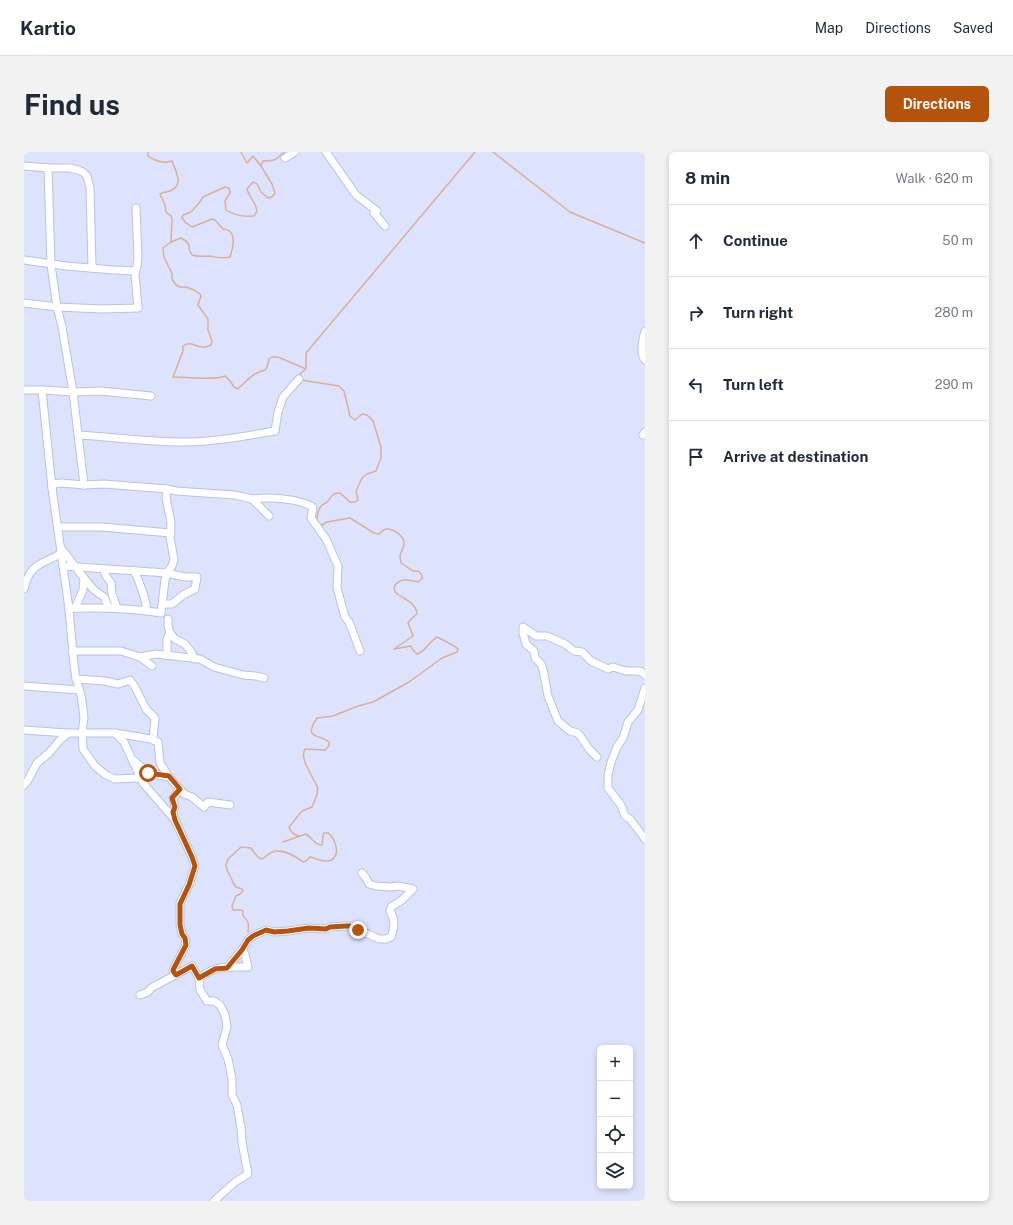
<!DOCTYPE html>
<meta charset="utf-8">
<style>
body{margin:0;font-family:"Public Sans",sans-serif;background:#f2f2f3;color:#1f2937}
.controls{position:absolute;right:12px;bottom:12px;display:grid;overflow:hidden;border-radius:6px;box-shadow:0 2px 6px #0003}
.controls button{width:36px;height:36px;display:grid;place-items:center;padding:0;border:0;border-bottom:1px solid #e0e1e3;background:#fff;color:#1f2937;font:20px sans-serif}
.stop{position:absolute;width:12px;height:12px;margin:-9px;border:3px solid #b45309;border-radius:50%;background:#fff}
.stop.end{background:#b45309;border-color:#fff;box-shadow:0 1px 4px #0008}
.list{margin:0;padding:0;list-style:none}
h2{display:flex;justify-content:space-between;align-items:center;height:52px;margin:0;padding:0 16px;font-size:17px}
h2 small{font-size:13px;font-weight:400;color:#747a83}
.list li{display:grid;grid-template-columns:26px 1fr auto;gap:12px;align-items:center;box-sizing:border-box;height:72px;padding:0 16px;border-top:1px solid #e0e1e3}
.list b{display:block;font-size:15px;white-space:nowrap}
.list em{font-size:13px;font-style:normal;color:#747a83}
.icon{flex:none;width:22px;height:22px;fill:none;stroke:currentColor;stroke-width:2;stroke-linecap:round;stroke-linejoin:round}
.map{position:relative;flex:none;width:621px;height:1049px;overflow:hidden;border-radius:6px}
header{display:flex;align-items:center;gap:24px;box-sizing:border-box;height:56px;padding:0 20px;background:#fff;border-bottom:1px solid #e0e1e3}
header strong{font-size:19px}
nav{display:flex;gap:22px;margin-inline-start:auto;font-size:14px}
.intro{display:flex;align-items:center;justify-content:space-between;box-sizing:border-box;height:96px;padding:0 24px}
h1{margin:0;font-size:28px}
.button{padding:10px 18px;border-radius:6px;background:#b45309;color:#fff;font-size:14px;font-weight:700}
main{display:flex;gap:24px;padding:0 24px}
aside{flex:1;background:#fff;border-radius:6px;box-shadow:0 2px 6px #0003}
.map>svg:first-child{display:block}
.lines{fill:none;stroke-linecap:round;stroke-linejoin:round}
.stream{stroke:#d8b098;stroke-width:1.5}
.minor-casing{stroke:#b7c3de;stroke-width:9}
.minor{stroke:#fff;stroke-width:7}
.route{stroke:#b45309;stroke-width:5}
</style>
<header>
<strong>Kartio</strong>
<nav><a>Map</a><a>Directions</a><a>Saved</a></nav>
</header>
<div class="intro"><h1>Find us</h1><a class="button">Directions</a></div>
<main>
<div class="map">
<svg width="621" height="1049" viewBox="0 0 621 1049">
<rect width="100%" height="100%" fill="#dde3fd"/>
<g class="lines">
<g class="stream">
<path d="M124,0V4C132,9 139,12 148,9C151,18 160,32 148,38C143,41 140,39 136,42L141,53L142,60L147,64L148,66L147,90"/>
<path d="M217,0L223,11L229,4L237,14"/>
<path d="M260,0C252,8 251,9 239,9L237,14L248,32L251,41L248,45L244,46L237,40L233,32L229,30L223,37C225,45 232,50 233,59L230,64C219,65 211,64 202,58L201,49L206,41L205,36L201,35L179,45L175,51L167,60L159,63L158,66L162,71L168,75L188,67L191,68L199,77C214,78 209,95 206,105C198,107 193,105 185,104C178,104 174,105 168,103L165,97V93L162,89L157,86L147,90L139,96L140,105L148,122V127L152,133L156,135H162L170,138L176,142L177,144L174,153L184,167V178L188,189L187,193C174,200 170,187 159,194V199L149,225C161,225 192,229 201,224L206,229L210,235L214,237C222,229 230,220 241,218L243,215L245,207L248,205H254L282,217L270,227H271"/>
<path d="M469,0L546,60L621,91"/>
<path d="M282,216V201L451,0"/>
<path d="M277,228L315,234L320,239L326,264L331,268L338,262L343,263L349,269L357,295V306L352,319L343,322L338,326L332,339L334,348L331,350H326L316,341C307,341 308,345 303,350C301,352 299,352 297,354C294,358 293,364 293,369"/>
<path d="M224,780C225,772 225,769 219,764V759L217,758H209L208,754L212,744L216,742L219,739L218,737L212,735L210,732L203,718L202,713L204,707L217,695L227,696C241,717 238,701 252,699C262,698 271,704 279,710L282,709L286,705C292,706 297,710 304,709C318,707 312,686 304,681H300L299,684L298,693H297C291,693 287,685 282,682L259,690L276,684C270,683 267,681 265,675L278,659L288,655C291,647 295,642 293,634C289,625 275,606 281,597L301,598L305,594V590C294,581 279,588 293,566L309,564L334,554L349,550L385,530L418,506L433,500L434,497C432,495 417,487 413,485C405,490 401,500 393,502L389,498L387,494L370,497L389,484L384,471L387,467L393,462C392,450 379,447 371,440L370,435C375,425 386,428 394,430L398,427V423L394,419H389L377,411C377,409 376,407 376,405C376,400 381,395 380,390C379,383 369,377 363,377C360,377 357,380 355,382L350,381L326,366L303,370L298,373L295,372"/>
</g>
<defs>
<g id="minor">
<path d="M302,0L332,43L353,59L350,61L361,74"/>
<path d="M261,6L271,0"/>
<path d="M0,14L24,16H46L54,18L59,20L63,24L66,36L68,116"/>
<path d="M24,16L27,113L33,155L38,175L49,240L60,333"/>
<path d="M0,108L42,114L90,118L111,119"/>
<path d="M0,151L33,155L78,157L114,156L111,123L113,114L114,105L112,56"/>
<path d="M621,179C619,187 615,201 621,208"/>
<path d="M0,238H18L49,240L76,239L127,244"/>
<path d="M18,238L28,336L45,457L50,513L52,527L57,543L59,557L60,566L58,581L59,597L71,614L82,623L91,627L116,626"/>
<path d="M55,283C89,285 124,290 159,290C190,290 221,284 251,279L254,260L259,245L275,227"/>
<path d="M619,283L621,280"/>
<path d="M28,336L30,332L37,331L60,333L80,332L143,337L152,339L210,343L220,345L228,347L245,364"/>
<path d="M228,347C246,345 273,346 289,355L287,366L302,387L314,414L313,435L316,447L321,465L325,470L336,499"/>
<path d="M34,375H78L147,381"/>
<path d="M37,396L60,426L59,438L51,456"/>
<path d="M39,414L143,421L161,425H173L171,437L159,443L148,452H139"/>
<path d="M80,417L82,424L87,431L88,442L93,456"/>
<path d="M110,418C114,428 124,449 122,459"/>
<path d="M60,426L70,438L80,445L85,456"/>
<path d="M0,437C6,411 17,413 36,402"/>
<path d="M45,457C52,456 60,456 67,456C91,456 114,457 137,461L141,428L143,421L148,414L150,408L146,385L147,370L142,346L143,337"/>
<path d="M146,481L151,487L161,492L168,501L170,507"/>
<path d="M48,499H97L116,505L128,514"/>
<path d="M143,503V487L146,481L144,474V467"/>
<path d="M116,505L132,502L176,507L190,515L219,523L232,524L240,526"/>
<path d="M52,527L81,529L94,532L106,528L111,535L122,557L131,566L129,588"/>
<path d="M0,534L55,538"/>
<path d="M621,536L614,558L604,570L599,586L593,595L587,610L584,623V636L597,653L601,664L606,667L621,687"/>
<path d="M0,578L44,581H91L127,587L134,590L136,611L145,625"/>
<path d="M91,581L100,590L119,631L151,668L168,705L171,714L165,733L156,751V773L158,782L161,786L162,793L149,818V819L152,823"/>
<path d="M573,605L565,597L554,581L546,579L534,569L524,544L519,517L517,512L511,506L510,499L502,492L499,481V475L512,484H523L541,492L550,499L558,500L567,509L584,517L589,515L602,519H616L621,523"/>
<path d="M108,607L124,621L145,625L160,642L168,645L180,655L184,650L206,653"/>
<path d="M0,633L4,628L13,611L25,601L36,588L44,581"/>
<path d="M151,668L149,660L151,655L149,646L156,637"/>
<path d="M218,798L224,788L229,784L242,778L250,780L264,779L285,776L302,777L306,775L322,774H326L334,778L346,783L355,787H362L367,785C371,775 371,768 366,759L367,755L378,748L389,737L374,734L367,735L352,734L345,732L342,726L338,721"/>
<path d="M116,843L124,840L127,836L168,814L175,826"/>
<path d="M190,1049L211,1030L224,1022L218,990L217,976L213,953L208,943V927L204,907L198,893L203,875L201,863L196,853L190,849H183L176,838L175,826C180,823 186,818 192,817C200,814 215,815 224,815L221,802L218,798L203,816"/>
</g>
</defs>
<use href="#minor" class="minor-casing"/>
<use href="#minor" class="minor"/>
</g>
<g class="lines">
<path class="route" d="M124,621L145,624L156,637L148,646L151,655L149,660L151,668L168,705L171,714L165,733L156,752V773L158,782L161,786L162,793L149,818V819L152,823L168,814L175,826L191,817L203,816L218,798L224,788L229,784L242,778L250,780L264,779L285,776L302,777L306,775L322,774H326L334,778"/>
</g>
</svg>
<div class="controls">
<button>+</button>
<button>−</button>
<button><svg class="icon" aria-label="locate" viewBox="0 0 24 24"><circle cx="12" cy="12" r="6"/><path d="M12 2v4M12 18v4M2 12h4M18 12h4"/></svg></button>
<button><svg class="icon" aria-label="layers" viewBox="0 0 24 24"><path d="M12 4l9 5-9 5-9-5zM3 14l9 5 9-5"/></svg></button>
</div>
<div class="stop" style="left:124px;top:621px"></div>
<div class="stop end" style="left:334px;top:778px"></div>
</div>
<aside>
<h2>8 min<small>Walk · 620 m</small></h2>
<ul class="list">
<li><svg class="icon" aria-label="ahead" viewBox="0 0 24 24"><path d="M12 20V5M6 11l6-6 6 6"/></svg><div><b>Continue</b></div><em>50 m</em></li>
<li><svg class="icon" aria-label="right" viewBox="0 0 24 24"><path d="M7 20v-9h11M14 6l5 5-5 5"/></svg><div><b>Turn right</b></div><em>280 m</em></li>
<li><svg class="icon" aria-label="left" viewBox="0 0 24 24"><path d="M17 20v-9H6M10 6l-5 5 5 5"/></svg><div><b>Turn left</b></div><em>290 m</em></li>
<li><svg class="icon" aria-label="arrive" viewBox="0 0 24 24"><path d="M6 21V4h12l-3 4 3 4H6"/></svg><div><b>Arrive at destination</b></div></li>
</ul>
</aside>
</main>
